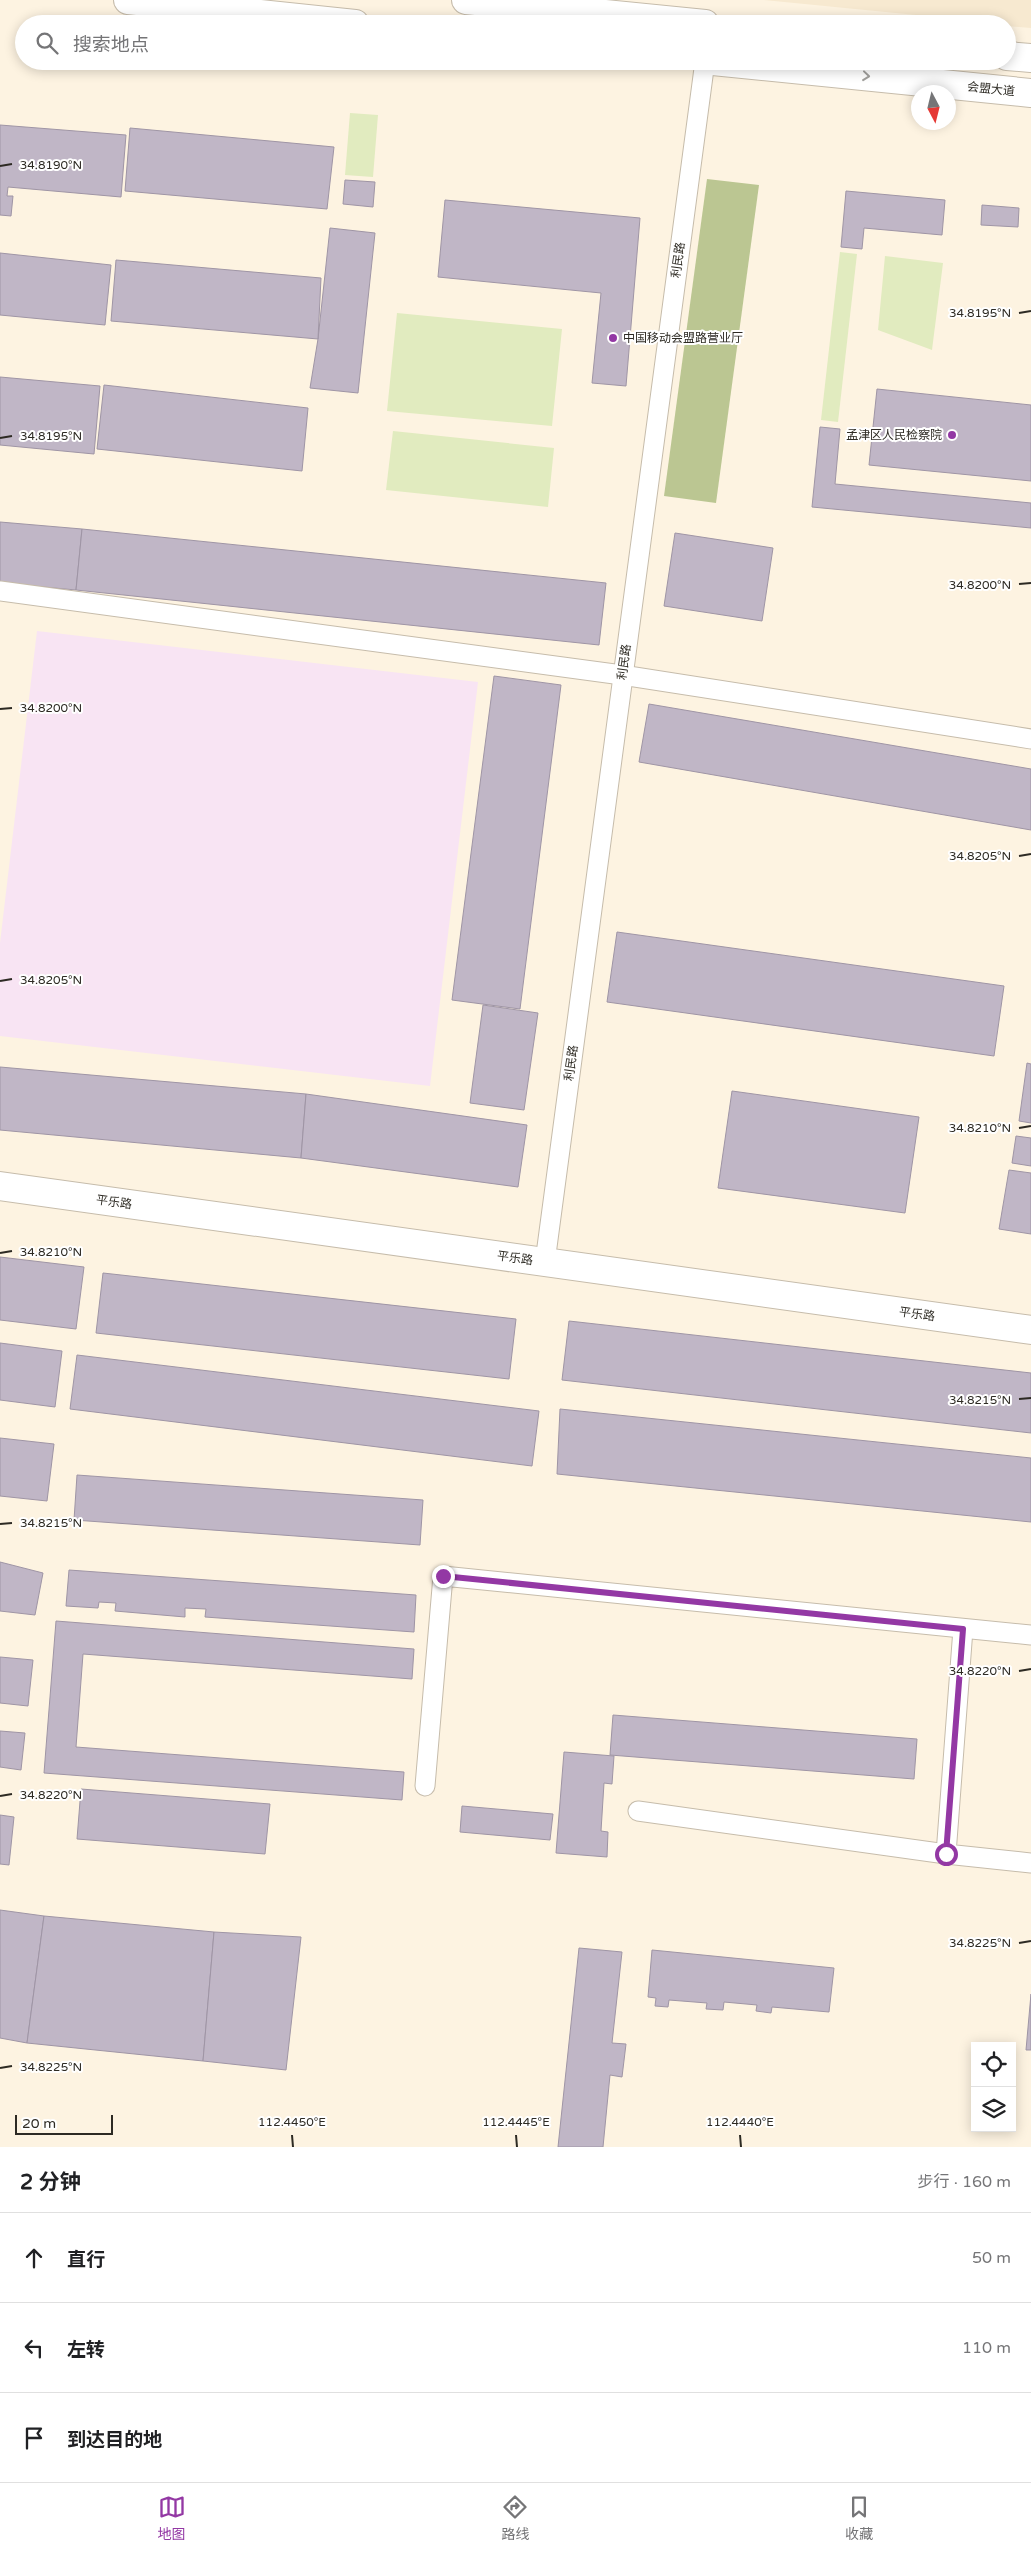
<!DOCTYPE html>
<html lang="zh">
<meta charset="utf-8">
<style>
body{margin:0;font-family:"Varela Round","Noto Sans SC",sans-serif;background:#f2f2f2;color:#202124}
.controls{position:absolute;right:15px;bottom:15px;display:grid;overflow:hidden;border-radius:0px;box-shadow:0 2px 12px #0003}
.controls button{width:45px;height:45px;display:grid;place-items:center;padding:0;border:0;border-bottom:1px solid #e0e0e0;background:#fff;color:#202124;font:25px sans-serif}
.compass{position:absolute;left:911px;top:85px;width:45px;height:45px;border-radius:50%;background:#fff;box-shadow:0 2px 12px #0003;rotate:173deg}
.scale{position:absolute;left:15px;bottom:12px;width:98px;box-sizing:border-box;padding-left:5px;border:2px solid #2d2a23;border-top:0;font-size:14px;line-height:18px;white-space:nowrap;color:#2d2a23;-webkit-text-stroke:4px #fff;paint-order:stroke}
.stop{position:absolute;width:15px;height:15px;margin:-11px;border:4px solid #9338a4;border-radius:50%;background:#fff}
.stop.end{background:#9338a4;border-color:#fff;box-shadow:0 1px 5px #0008}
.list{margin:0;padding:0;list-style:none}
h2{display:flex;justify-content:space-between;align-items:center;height:65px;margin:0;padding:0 20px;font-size:21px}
h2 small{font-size:16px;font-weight:400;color:#757577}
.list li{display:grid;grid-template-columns:32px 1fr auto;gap:15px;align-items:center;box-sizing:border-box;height:90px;padding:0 20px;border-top:1px solid #e0e0e0}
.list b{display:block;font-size:19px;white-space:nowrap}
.list em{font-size:16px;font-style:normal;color:#757577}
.icon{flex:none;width:28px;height:28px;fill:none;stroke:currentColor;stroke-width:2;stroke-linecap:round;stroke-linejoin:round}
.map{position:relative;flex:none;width:1031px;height:2147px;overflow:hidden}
.search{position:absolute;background:#fff;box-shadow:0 2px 12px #0003;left:15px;right:15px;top:15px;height:55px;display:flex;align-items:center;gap:12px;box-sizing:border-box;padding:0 18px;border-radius:28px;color:#757577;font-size:19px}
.sheet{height:335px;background:#fff}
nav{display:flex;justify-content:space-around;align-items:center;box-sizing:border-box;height:70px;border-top:1px solid #e0e0e0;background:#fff;font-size:14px;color:#757577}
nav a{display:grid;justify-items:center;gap:2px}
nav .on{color:#9338a4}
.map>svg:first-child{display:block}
.commercial{fill:#f8e4f3}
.built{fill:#f7e9d0}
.green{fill:#e1ebbf}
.forest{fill:#bbc692}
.building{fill:#c0b6c6;stroke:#9f95a5}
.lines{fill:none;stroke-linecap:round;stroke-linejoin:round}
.lane-casing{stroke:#c6bcab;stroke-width:21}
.street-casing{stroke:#c6bcab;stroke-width:30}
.primary-casing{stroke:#c6bcab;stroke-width:30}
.lane{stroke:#fff;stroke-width:19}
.street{stroke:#fff;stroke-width:28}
.primary{stroke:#fff;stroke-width:28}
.oneway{stroke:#a09f9c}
.route{stroke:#9338a4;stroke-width:6}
.ticks{fill:none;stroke:#2d2a23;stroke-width:2}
.poi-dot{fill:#9338a4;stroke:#fff;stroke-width:2}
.labels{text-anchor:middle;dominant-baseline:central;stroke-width:4;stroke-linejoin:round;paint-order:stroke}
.street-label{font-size:12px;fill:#2d2a23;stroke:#fff}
.poi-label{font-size:12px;fill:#2d2a23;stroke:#fff;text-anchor:start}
.ticks-label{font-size:12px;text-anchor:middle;fill:#2d2a23;stroke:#fff;stroke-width:4;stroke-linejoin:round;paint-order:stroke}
</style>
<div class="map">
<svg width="1031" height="2147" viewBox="0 0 1031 2147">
<rect width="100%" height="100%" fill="#fdf3e1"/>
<path class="commercial" d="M37,631L478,682L430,1086L0,1036V943Z"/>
<path class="built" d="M764,0H1031V28L1007,26V24Z"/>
<g class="green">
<path d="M350,113L378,115L373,177L345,175Z"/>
<path d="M840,252L857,254L838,422L821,420Z"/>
<path d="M885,256L943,263L932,350L878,330Z"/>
<path d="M397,313L562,329L552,426L387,411Z"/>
<path d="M393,431L554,448L548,507L386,490Z"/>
</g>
<path class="forest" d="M707,179L759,185L716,503L664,496Z"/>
<g class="building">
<path d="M0,125L126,135L121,197L8,187L7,196H13L11,216L0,215Z"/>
<path d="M130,128L334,147L327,209L125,191Z"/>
<path d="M345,180L375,182L373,207L343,204Z"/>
<path d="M846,191L945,200L942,235L864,228L862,249L841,247Z"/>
<path d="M445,200L640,218L626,386L592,383L601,293L438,277Z"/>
<path d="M982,205L1019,208L1018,227L981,225Z"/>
<path d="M330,228L375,233L358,393L310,388L318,339Z"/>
<path d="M0,253L111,265L105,325L0,315Z"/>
<path d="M116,260L321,278L318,339L111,321Z"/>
<path d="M0,377L100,386L94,454L0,445Z"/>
<path d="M104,385L308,408L302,471L97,449Z"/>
<path d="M877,389L1031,405V481L869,465Z"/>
<path d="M820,427L840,429L835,484L1031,503V528L812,507Z"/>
<path d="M0,522L82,529L76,590L0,583Z"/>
<path d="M82,529L606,583L599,645L76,590Z"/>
<path d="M675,533L773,548L762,621L664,606Z"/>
<path d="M494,676L561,685L520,1009L452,1000Z"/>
<path d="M649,704L1031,769V830L639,762Z"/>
<path d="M617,932L1004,986L994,1056L607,1002Z"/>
<path d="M483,1005L538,1013L524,1110L470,1103Z"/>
<path d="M1027,1063L1031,1064V1123L1019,1121Z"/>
<path d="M0,1067L306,1094L301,1158L0,1130Z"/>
<path d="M732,1091L919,1117L905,1213L718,1188Z"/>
<path d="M306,1094L527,1125L518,1187L301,1158Z"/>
<path d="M1016,1136L1031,1138V1166L1012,1163Z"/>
<path d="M1009,1170L1031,1173V1234L999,1229Z"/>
<path d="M0,1257L84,1267L76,1329L0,1320Z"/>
<path d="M103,1273L516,1319L509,1379L96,1333Z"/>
<path d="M569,1321L1031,1373V1433L562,1380Z"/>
<path d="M0,1343L62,1351L55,1407L0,1400Z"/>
<path d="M77,1355L539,1411L532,1466L70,1409Z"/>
<path d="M560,1409L1031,1458V1522L557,1474Z"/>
<path d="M0,1438L54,1444L47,1501L0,1496Z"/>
<path d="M77,1475L423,1500L420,1545L74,1520Z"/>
<path d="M0,1562L43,1573L35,1615L0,1611Z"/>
<path d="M69,1570L416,1595L414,1632L205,1617L206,1609L185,1608V1617L115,1611L116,1603L99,1602L98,1608L66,1606Z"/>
<path d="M56,1621L414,1649L412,1679L83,1654L76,1747L404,1772L402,1800L44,1773Z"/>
<path d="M0,1657L33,1660L28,1706L0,1703Z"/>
<path d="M613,1715L917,1739L914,1779L610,1755Z"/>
<path d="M0,1731L25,1733L21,1770L0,1767Z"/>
<path d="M564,1752L614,1756L612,1784L604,1783L601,1831L608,1832L607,1857L556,1853Z"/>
<path d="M81,1789L270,1804L265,1854L77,1839Z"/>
<path d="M462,1806L553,1814L550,1840L460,1832Z"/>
<path d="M0,1815L14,1817L9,1865L0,1864Z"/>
<path d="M0,1910L44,1916L27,2043L0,2038Z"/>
<path d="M44,1916L214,1932L203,2061L27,2043Z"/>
<path d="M214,1932L301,1937L286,2070L203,2061Z"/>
<path d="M579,1948L622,1952L612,2043L626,2044L622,2077L610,2075L603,2147H558Z"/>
<path d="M652,1950L834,1968L829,2012L772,2007L771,2013L756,2011L757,2005L724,2002L723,2010L706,2009L707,2003L669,2000L668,2007L655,2006L656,1998L648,1997Z"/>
<path d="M1031,1994V2050H1026Z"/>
</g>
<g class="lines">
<defs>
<g id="lane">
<path d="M0,591L622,675L1031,739"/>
<path d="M545,1262L705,61"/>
<path d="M963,1629L946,1854L1031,1863"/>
<path d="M425,1786L443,1576L1031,1635"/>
<path d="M638,1811L946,1854"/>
</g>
<path id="street" d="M0,1186L1031,1330"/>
<g id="primary">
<path d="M128,0L355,24"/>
<path d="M466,0L705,24"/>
<path d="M1007,56L1031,58"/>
<path d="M713,61L1031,93"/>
</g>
</defs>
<use href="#lane" class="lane-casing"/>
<use href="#street" class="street-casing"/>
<use href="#primary" class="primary-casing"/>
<use href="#lane" class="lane"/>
<use href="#street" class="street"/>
<use href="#primary" class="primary"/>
</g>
<defs><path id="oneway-chevron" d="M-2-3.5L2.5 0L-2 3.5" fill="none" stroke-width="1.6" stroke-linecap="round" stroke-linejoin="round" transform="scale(1.25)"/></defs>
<use class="oneway" href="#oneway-chevron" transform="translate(866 76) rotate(6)"/>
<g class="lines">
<path class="route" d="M443,1576L963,1629L946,1854"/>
</g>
<path class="ticks" d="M0,166L12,164M1019,313L1031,311M0,438L12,436M1019,584L1031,583M0,709L12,708M1019,856L1031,854M0,981L12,979M1019,1128L1031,1126M0,1253L12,1251M1019,1399L1031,1398M0,1524L12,1523M1019,1671L1031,1669M0,1796L12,1794M1019,1943L1031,1941M0,2068L12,2066M292,2135L293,2147M516,2135L517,2147M740,2135L741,2147"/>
<g class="poi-dot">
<circle cx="613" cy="338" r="5"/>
<circle cx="952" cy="435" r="5"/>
</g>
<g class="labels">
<g class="street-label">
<text transform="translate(991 89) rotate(6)">会盟大道</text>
<text transform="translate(678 260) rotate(-82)">利民路</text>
<text transform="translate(624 662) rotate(-82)">利民路</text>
<text transform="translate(571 1063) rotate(-82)">利民路</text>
<text transform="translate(114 1202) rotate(8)">平乐路</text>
<text transform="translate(515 1258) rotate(8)">平乐路</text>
<text transform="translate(917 1314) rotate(8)">平乐路</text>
</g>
<g class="poi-label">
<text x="623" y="338">中国移动会盟路营业厅</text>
<text x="942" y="435" text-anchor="end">孟津区人民检察院</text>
</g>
</g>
<g class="ticks-label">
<text x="51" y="169">34.8190°N</text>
<text x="980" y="317">34.8195°N</text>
<text x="51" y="440">34.8195°N</text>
<text x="980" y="589">34.8200°N</text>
<text x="51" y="712">34.8200°N</text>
<text x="980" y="860">34.8205°N</text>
<text x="51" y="984">34.8205°N</text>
<text x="980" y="1132">34.8210°N</text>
<text x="51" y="1256">34.8210°N</text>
<text x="980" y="1404">34.8215°N</text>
<text x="51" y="1527">34.8215°N</text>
<text x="980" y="1675">34.8220°N</text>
<text x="51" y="1799">34.8220°N</text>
<text x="980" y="1947">34.8225°N</text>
<text x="51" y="2071">34.8225°N</text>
<text x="292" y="2126">112.4450°E</text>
<text x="516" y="2126">112.4445°E</text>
<text x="740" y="2126">112.4440°E</text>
</g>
</svg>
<div class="controls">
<button><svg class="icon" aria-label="locate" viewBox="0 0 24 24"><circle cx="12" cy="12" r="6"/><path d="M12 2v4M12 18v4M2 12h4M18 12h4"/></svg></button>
<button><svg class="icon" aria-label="layers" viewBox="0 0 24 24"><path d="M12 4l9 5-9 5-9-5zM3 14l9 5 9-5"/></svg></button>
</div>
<svg class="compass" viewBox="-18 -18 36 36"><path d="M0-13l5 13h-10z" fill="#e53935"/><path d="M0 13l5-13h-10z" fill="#757577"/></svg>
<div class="scale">20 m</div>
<div class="stop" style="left:946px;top:1854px"></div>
<div class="stop end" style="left:443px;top:1576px"></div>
<div class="search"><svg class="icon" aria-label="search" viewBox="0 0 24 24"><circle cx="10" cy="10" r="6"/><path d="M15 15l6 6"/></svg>搜索地点</div>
</div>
<section class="sheet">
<h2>2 分钟<small>步行 · 160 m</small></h2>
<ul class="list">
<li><svg class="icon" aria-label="ahead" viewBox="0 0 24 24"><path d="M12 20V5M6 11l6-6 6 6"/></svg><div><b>直行</b></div><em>50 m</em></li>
<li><svg class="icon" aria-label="left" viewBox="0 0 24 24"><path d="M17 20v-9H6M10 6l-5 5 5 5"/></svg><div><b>左转</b></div><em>110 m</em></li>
<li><svg class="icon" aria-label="arrive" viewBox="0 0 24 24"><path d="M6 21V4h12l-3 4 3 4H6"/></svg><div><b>到达目的地</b></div></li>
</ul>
</section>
<nav>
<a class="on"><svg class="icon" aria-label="map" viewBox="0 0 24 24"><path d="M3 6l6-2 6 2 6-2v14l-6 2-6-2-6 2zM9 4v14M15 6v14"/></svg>地图</a>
<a><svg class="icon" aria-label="directions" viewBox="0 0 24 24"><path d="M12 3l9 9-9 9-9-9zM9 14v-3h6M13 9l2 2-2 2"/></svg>路线</a>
<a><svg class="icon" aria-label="saved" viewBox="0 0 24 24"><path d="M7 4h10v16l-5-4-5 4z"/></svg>收藏</a>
</nav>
